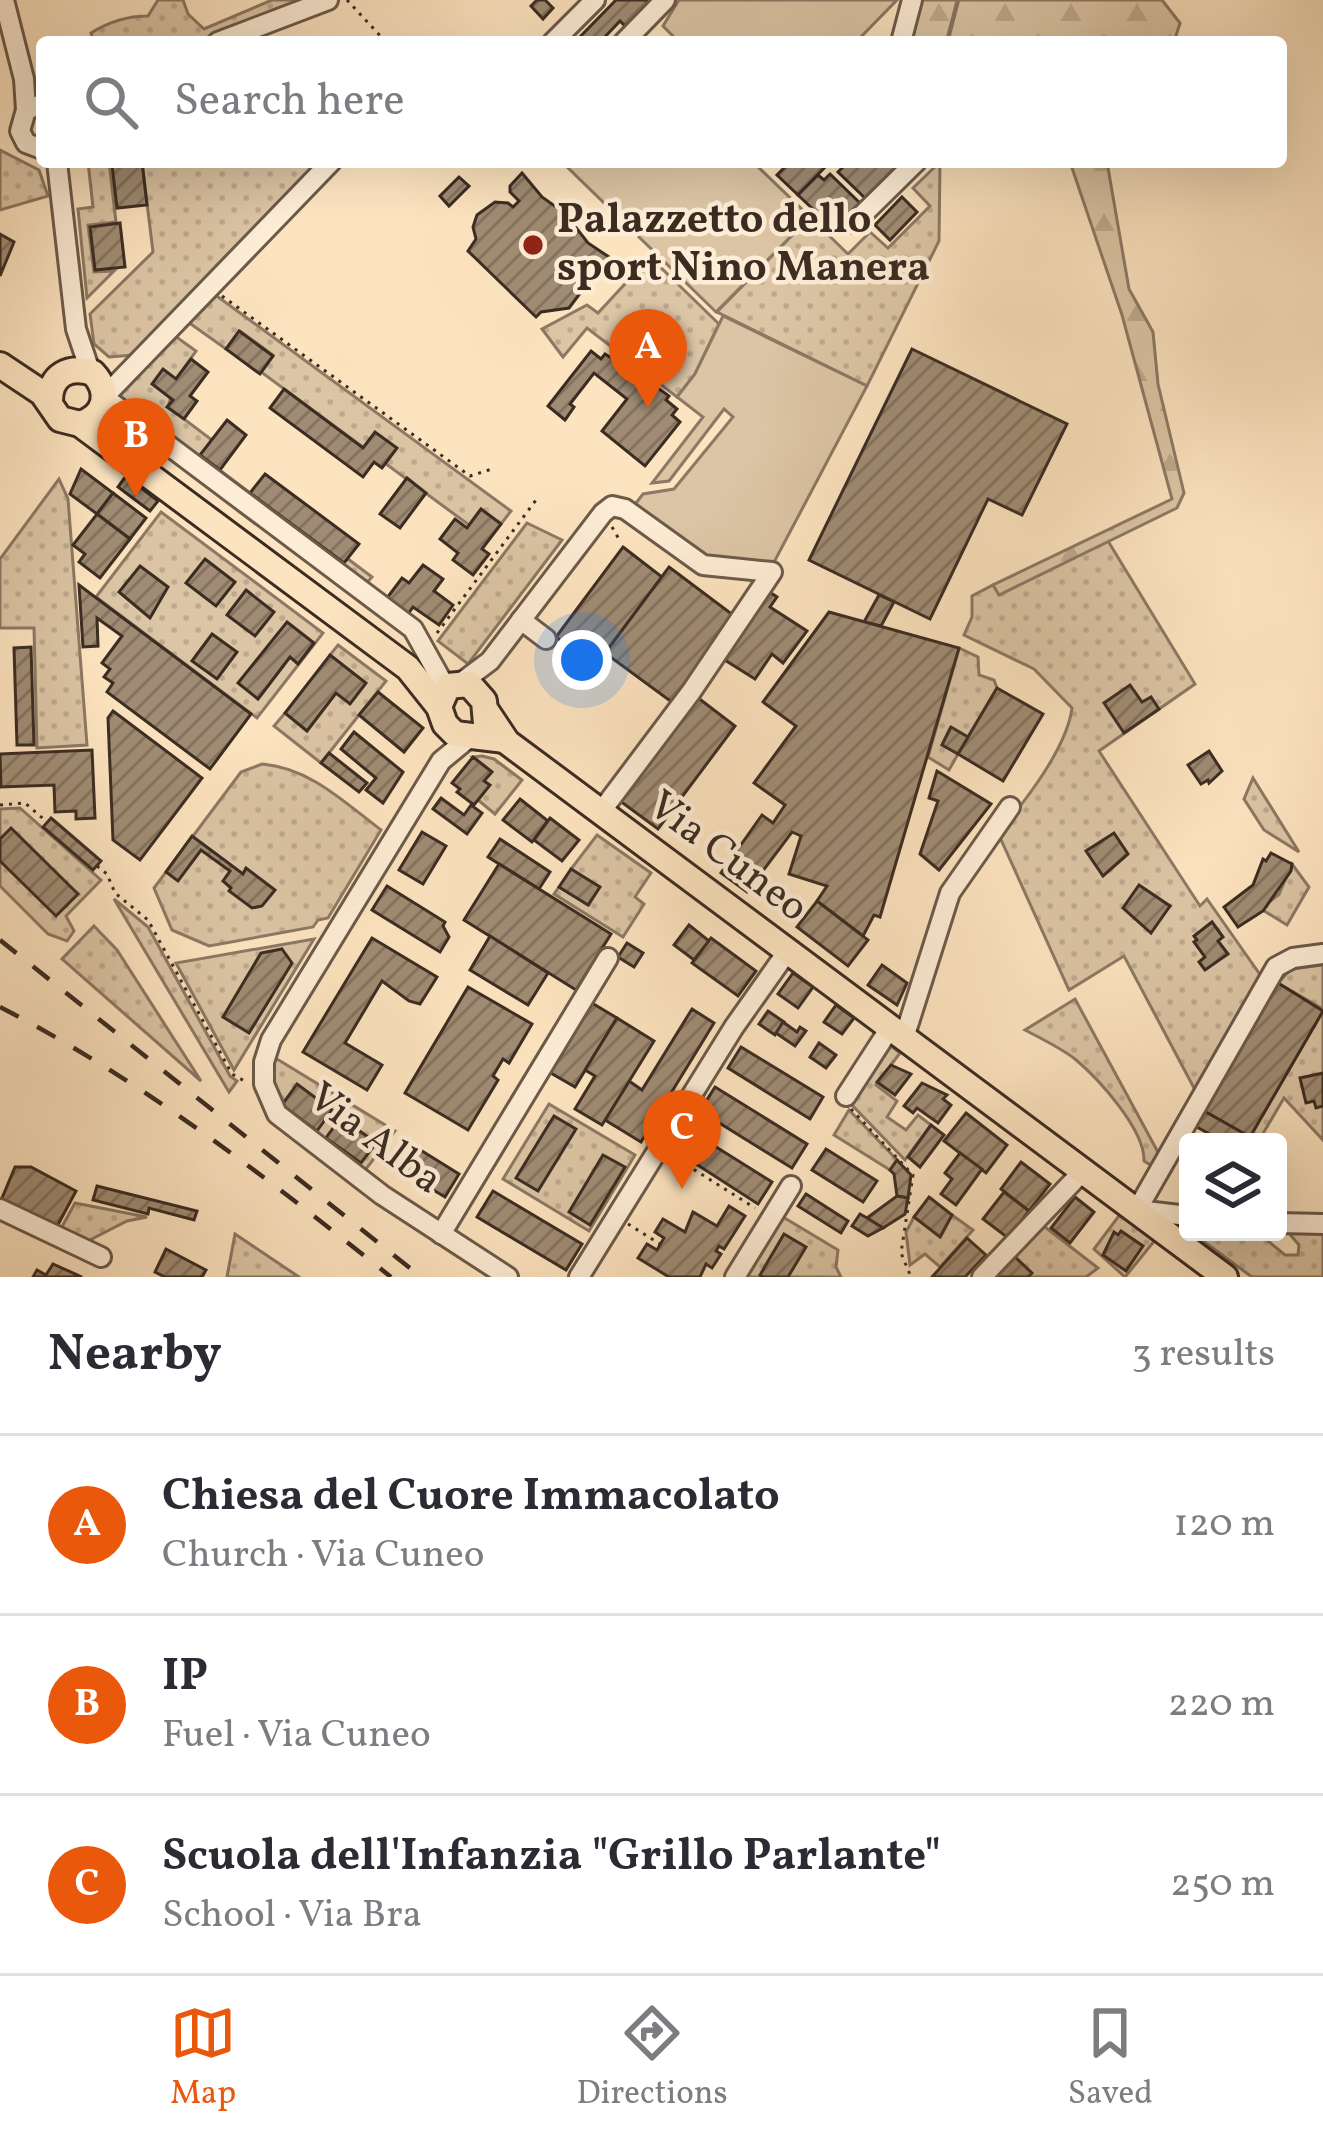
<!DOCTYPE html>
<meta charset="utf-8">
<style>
body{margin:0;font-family:Vollkorn,serif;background:#f2f2f3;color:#2b2b33}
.controls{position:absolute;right:36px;bottom:36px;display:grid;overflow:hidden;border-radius:12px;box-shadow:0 12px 48px #0002}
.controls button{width:108px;height:108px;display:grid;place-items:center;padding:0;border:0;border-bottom:3px solid #e1e1e2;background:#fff;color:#2b2b33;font:60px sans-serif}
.you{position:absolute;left:582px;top:660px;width:42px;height:42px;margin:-30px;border:9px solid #fff;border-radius:50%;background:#1a73e8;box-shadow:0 0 0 18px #1a73e833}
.badge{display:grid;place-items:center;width:78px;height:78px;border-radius:50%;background:#ea580c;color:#fff;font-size:39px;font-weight:700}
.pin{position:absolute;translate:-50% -99px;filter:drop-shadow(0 3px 6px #0008)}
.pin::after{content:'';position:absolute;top:63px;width:42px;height:36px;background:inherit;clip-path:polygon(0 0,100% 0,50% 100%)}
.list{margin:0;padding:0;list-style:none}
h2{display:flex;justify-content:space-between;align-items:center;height:156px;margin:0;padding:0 48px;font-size:51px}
h2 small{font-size:39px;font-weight:400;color:#7c7c81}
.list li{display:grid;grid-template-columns:78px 1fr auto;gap:36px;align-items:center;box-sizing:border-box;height:180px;padding:0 48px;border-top:3px solid #e1e1e2}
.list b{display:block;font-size:45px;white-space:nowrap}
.list p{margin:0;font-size:39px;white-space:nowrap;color:#7c7c81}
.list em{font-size:39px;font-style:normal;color:#7c7c81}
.icon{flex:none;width:66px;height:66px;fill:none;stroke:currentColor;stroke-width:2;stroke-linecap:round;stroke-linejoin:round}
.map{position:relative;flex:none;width:1323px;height:1277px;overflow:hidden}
.search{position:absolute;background:#fff;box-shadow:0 12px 48px #0002;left:36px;right:36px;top:36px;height:132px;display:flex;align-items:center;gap:30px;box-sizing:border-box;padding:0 42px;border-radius:12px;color:#7c7c81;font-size:45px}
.sheet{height:696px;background:#fff}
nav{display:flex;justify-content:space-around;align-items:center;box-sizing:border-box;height:168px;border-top:3px solid #e1e1e2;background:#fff;font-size:33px;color:#7c7c81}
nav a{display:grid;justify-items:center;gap:6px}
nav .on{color:#ea580c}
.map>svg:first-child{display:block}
.grass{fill:url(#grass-dots);stroke:#8c7864;stroke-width:3}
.forest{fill:url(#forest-firs);stroke:#8c7864;stroke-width:3}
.park{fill:#dcc5a5;stroke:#8c7864;stroke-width:3}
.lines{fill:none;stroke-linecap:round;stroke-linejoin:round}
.stream{stroke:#887560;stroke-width:4.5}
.building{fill:url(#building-hatch);stroke:#3b2c22;stroke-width:3}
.minor-casing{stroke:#6c5a4a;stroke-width:24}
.major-casing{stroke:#3b2c22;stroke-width:30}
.path{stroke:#3b2c22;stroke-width:3;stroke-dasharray:3 6;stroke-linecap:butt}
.minor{stroke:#feedd6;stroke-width:18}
.major{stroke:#fde4c0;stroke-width:24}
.rail{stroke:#3b2c22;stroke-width:4.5;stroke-dasharray:21 21;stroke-linecap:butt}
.poi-dot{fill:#8f2418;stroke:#feedd6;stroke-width:4.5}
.labels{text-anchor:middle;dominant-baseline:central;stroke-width:9;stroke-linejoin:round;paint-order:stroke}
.poi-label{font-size:42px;font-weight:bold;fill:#3b2c22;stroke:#feedd6;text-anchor:start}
.street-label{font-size:42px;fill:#3b2c22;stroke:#feedd6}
</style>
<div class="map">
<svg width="1323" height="1277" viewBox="0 0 1323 1277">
<defs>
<pattern id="grass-dots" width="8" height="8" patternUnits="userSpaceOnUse" patternTransform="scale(3)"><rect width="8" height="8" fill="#dcc5a5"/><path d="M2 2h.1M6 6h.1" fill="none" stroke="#bea98e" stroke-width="1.8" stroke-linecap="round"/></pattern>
<pattern id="forest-firs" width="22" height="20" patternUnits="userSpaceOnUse" patternTransform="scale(3)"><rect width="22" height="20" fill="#dcc5a5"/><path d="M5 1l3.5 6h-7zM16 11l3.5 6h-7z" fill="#bea98e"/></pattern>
<pattern id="building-hatch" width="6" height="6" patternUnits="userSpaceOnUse" patternTransform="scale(3)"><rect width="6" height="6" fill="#a08c74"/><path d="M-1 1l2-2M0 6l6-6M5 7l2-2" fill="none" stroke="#84735f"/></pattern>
</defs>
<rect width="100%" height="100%" fill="#fde4c0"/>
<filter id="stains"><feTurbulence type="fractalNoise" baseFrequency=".00167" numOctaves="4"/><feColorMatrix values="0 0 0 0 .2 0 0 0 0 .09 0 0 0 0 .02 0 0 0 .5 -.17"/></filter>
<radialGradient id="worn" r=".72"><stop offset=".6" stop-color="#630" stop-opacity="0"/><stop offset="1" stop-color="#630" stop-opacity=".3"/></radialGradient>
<g class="grass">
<path d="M158,0H183L188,14L204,29L272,0H310L194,42H94L91,33C110,21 127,16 148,16Z"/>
<path d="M0,150L39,170L48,196L0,210Z"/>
<path d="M88,162H109L116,222L88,225L94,272L114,271L87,298L78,209L93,207Z"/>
<path d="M142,162H316L319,165L134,355L109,357L94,344L90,314L153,252Z"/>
<path d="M940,162L939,241L867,386L717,312L810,217L848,254L870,232L888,248L930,206L913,188Z"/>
<path d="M650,257L719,324L695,374L677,397L587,328L563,357L542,329L587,305L598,313Z"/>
<path d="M214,294L511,511L501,524L481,509L469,525L261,372L273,355L240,331L226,349L188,322Z"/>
<path d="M175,336L196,351L176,379L168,407L212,440L201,456L343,563L348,559L372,577L364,586L121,400V392Z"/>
<path d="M59,479L68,499L87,745L37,748L34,628H0V559Z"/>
<path d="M161,512L323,633L257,718L96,597Z"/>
<path d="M527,523L562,540L468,664L438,641Z"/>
<path d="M1108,541L1195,684L1099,751L1200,906L1207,899L1261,976L1195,1090L1124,956L1069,990L998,833C1024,803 1067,748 1072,708L1034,669L964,635L972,617V596L993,585L1000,594Z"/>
<path d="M338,645L386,681L321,763L274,726L285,713L307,730L336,693L350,703L365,684L330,655Z"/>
<path d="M959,648L978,657L979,675L994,680L997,688L968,737L950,728L942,745L958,754L949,770L928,757Z"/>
<path d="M482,756L494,759L522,780L495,814L478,800L489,785L484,781L491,771L473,757Z"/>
<path d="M262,764C310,768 344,802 381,830L328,918L318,920L313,927L209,946L172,930L154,888L241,772Z"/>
<path d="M1253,778L1299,852L1264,830L1244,799Z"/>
<path d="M20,808L101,880L66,916L74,931L67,941L48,934L0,886V809Z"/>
<path d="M597,835L651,873L635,897L644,904L623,937L554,894L559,887L589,905L599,887L571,869Z"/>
<path d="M1292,864L1309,887L1287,925L1261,909L1279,894Z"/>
<path d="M114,899L148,927L230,1076L237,1081L229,1092Z"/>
<path d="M94,926L117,950L201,1081L62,959Z"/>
<path d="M314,939L234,1070L176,963Z"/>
<path d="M1323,965V1009L1278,983L1291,969Z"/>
<path d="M1075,999L1159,1154L1152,1166L1144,1161C1145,1130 1099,1079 1075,1059C1061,1048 1042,1039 1025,1030Z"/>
<path d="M1323,1011V1140L1284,1098L1258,1142H1247Z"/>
<path d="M891,1046L900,1053L876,1085L897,1101L887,1117L906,1130L918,1115L931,1125L905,1160L852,1105Z"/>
<path d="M272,1056L395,1131L363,1173C319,1139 266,1117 272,1056Z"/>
<path d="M549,1104L635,1155L589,1231L503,1179Z"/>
<path d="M849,1110L897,1160L890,1170L834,1135Z"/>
<path d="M75,1203L147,1217L127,1221L88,1241L58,1234Z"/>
<path d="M1121,1213L1156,1239L1125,1277L1094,1249Z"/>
<path d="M952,1215L973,1230L940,1267L925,1254L910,1265L906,1232L914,1217L941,1236Z"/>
<path d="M783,1217L838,1250L836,1267L841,1277H746Z"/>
<path d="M1041,1224L1098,1268L1086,1277H990Z"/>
<path d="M1191,1232L1262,1236L1285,1255H1298L1299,1245L1288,1232L1323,1233V1277H1252Z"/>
<path d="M235,1234L299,1277H227Z"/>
</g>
<g class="forest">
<path d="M921,0H1162L1180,23L1174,42H912Z"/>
<path d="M1070,162H1107L1129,289L1153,332L1158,384L1184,493L1177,508L999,595L993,585L1172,499L1122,315Z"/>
</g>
<g class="park">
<path d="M679,0H897L856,42H679L663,26Z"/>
<path d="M562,162H753L810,217L716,312Z"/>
<path d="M723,316L867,386L772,566L707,560L633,507L643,494L674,489L733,417L724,409L669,481L652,483L703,417L677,397L695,374Z"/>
</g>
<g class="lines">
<path class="stream" d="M947,42L958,0"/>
</g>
<g class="building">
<path d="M537,0H545L553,8L543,19L531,6Z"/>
<path d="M616,0H646L650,4L627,28L620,21L600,42H575Z"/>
<path d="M142,162L147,205L117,208L112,165Z"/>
<path d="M790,162H830L798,195L777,175Z"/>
<path d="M848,162H909L869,202L838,172Z"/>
<path d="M522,173L542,197L559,209L561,220L574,225L588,243L612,259L599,278L586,265L579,272L581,292L569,308L541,312L536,317L468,251L476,239L473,227L477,215L495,202L508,203L513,207L519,201L510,192V186Z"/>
<path d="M830,174L862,205L836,231L798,195L818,175L824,180Z"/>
<path d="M459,177L469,186L449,206L440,196Z"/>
<path d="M902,197L917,212L890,240L875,225Z"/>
<path d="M120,223L125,267L95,270L90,227Z"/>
<path d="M0,234L14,242L0,276Z"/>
<path d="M239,331L273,356L260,374L226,349Z"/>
<path d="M912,349L1067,424L1022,515L988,499L930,619L809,560Z"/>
<path d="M591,351L601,359L605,354L613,359L615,357L669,396L666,400L677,409L672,415L680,422L645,466L602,431L627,399L594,373L570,404L574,407L565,420L548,406Z"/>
<path d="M191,359L208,372L190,396L197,401L184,419L167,407L173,400L152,384L163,369L176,379Z"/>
<path d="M284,389L363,448L375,432L397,448L382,468L374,462L363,477L270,408Z"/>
<path d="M227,420L246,435L220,470L200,455Z"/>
<path d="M81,469L113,493L97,514L70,494Z"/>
<path d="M265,474L359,544L344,563L250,493Z"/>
<path d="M126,476L158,501L150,511L118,487Z"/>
<path d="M407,478L426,493L400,528L380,514Z"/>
<path d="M113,493L146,518L130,539L97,514Z"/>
<path d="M481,509L501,524L482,549L489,554L473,575L453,560L458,553L440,539L455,519L467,528Z"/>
<path d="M97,514L130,539L100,578L79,562L85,554L73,545Z"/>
<path d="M623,547L662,577L595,667L556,637Z"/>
<path d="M205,559L235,582L216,606L186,583Z"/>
<path d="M423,565L443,579L434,591L453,605L439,625L413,607L408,614L387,598L402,578L409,583Z"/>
<path d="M140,566L168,587L150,618L119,592Z"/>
<path d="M669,567L737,618L673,703L605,653Z"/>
<path d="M79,585L251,714L210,769L107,692L113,683L104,677L110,669L102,663L122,636L97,618L98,646L83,647Z"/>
<path d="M765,589L777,597L770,607L807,631L783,663L772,654L755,679L720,657Z"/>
<path d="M246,590L274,612L255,636L227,615Z"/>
<path d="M879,595L894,602L881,626L864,622Z"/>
<path d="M829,612L959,648L880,917L874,915L863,936L817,901L827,886L789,874L801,836L792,832L747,892L721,873L762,815L773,823L785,805L754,783L796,726L763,702Z"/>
<path d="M287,622L314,643L298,664L290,657L258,699L238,683Z"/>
<path d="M212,634L237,652L217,679L192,661Z"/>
<path d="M31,647L34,745H17L14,648Z"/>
<path d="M330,655L366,683L350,704L336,693L307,731L285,713Z"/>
<path d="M1130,685L1142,702L1151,697L1159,709L1124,733L1104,703Z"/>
<path d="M997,688L1043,714L1003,781L958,754Z"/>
<path d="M378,692L423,728L404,752L359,715Z"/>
<path d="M693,694L735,726L658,829L616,798Z"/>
<path d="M113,711L202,778L140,860L113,840L108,718Z"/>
<path d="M951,727L968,737L958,754L942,745Z"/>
<path d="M354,732L403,772L383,803L366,790L376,778L341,749Z"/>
<path d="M92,750L95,818L76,819V811L55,812L54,785L1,787L0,754Z"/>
<path d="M1209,751L1222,771L1209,783L1208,780L1201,784L1188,765Z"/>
<path d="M329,753L367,783L359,792L321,763Z"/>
<path d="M473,757L492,772L484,781L490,785L474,805L457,792L460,789L452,783Z"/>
<path d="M937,771L991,804L939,870L920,854L938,801L929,798Z"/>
<path d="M441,798L464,815L471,805L482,813L467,834L433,809Z"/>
<path d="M520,799L548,821L532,842L503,820Z"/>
<path d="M51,818L101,861L93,870L43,827Z"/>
<path d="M550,818L579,840L562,861L534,840Z"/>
<path d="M11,828L78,894L56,916L0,861V839Z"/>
<path d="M422,832L446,846L423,884L399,870Z"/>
<path d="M1114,833L1128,854L1103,876L1086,851Z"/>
<path d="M192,836L243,874L246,868L275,890L262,906L252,908L229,891L231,888L223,881L230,871L201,850L178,881L166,872Z"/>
<path d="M500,839L550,872L539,889L488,857Z"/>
<path d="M1271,853L1292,864L1291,871L1263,911L1238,927L1224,907L1253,885L1263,859L1266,861Z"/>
<path d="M499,864L611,934L576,990L464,920Z"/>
<path d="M571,869L600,887L588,905L559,887Z"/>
<path d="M1139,885L1170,906L1151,933L1123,908Z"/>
<path d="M387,886L445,922L443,926L449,937L440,952L372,910Z"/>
<path d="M817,901L868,940L848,966L797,927Z"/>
<path d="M1212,922L1223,937L1218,941L1228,954L1205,970L1199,962L1205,957L1194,942L1197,940L1194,936Z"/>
<path d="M689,925L709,941L694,960L674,945Z"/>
<path d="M490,936L548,973L528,1005L470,970Z"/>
<path d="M372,938L437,977L420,1004L409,1001L382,981L345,1043L382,1065L367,1090L303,1052Z"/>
<path d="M711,938L756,971L738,996L692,963Z"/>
<path d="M627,943L643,953L634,967L618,957Z"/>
<path d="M282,949L292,963L249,1033L223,1017L261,953Z"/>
<path d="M882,965L907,983L897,1005L868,985Z"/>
<path d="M793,973L813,987L798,1008L778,994Z"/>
<path d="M1278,983L1323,1011L1250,1137L1204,1111Z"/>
<path d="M468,987L532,1024L509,1063L503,1059L493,1076L498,1080L468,1130L405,1093Z"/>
<path d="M592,1003L617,1018L575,1087L549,1072Z"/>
<path d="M836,1005L854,1018L842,1034L824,1022Z"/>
<path d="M692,1009L714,1023L641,1142L605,1120L629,1081L642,1090Z"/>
<path d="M768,1011L784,1022L775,1035L759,1024Z"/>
<path d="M617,1018L654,1041L602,1125L575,1109L595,1076L585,1070Z"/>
<path d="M783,1022L797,1032L800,1027L806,1031L795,1046L776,1033Z"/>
<path d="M819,1043L836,1055L826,1068L810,1057Z"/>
<path d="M741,1047L823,1097L810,1119L728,1068Z"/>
<path d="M891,1065L911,1074L895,1095L877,1082Z"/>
<path d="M1323,1073V1106L1316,1108L1314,1101L1306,1103L1300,1078Z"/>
<path d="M922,1083L947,1095L943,1099L951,1105L938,1123L917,1108L913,1113L904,1106Z"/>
<path d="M297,1084L332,1110L317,1131L282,1105Z"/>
<path d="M715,1087L807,1144L792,1168L700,1111Z"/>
<path d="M1204,1111L1250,1137L1247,1142H1224L1195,1126Z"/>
<path d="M966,1113L1007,1145L986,1173L944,1141Z"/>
<path d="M554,1116L576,1129L538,1191L516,1178Z"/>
<path d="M341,1117L376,1143L361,1163L326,1138Z"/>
<path d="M931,1125L944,1135L920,1167L908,1157Z"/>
<path d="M689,1130L772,1182L758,1204L676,1151Z"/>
<path d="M414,1146L459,1174L445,1197L400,1170Z"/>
<path d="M826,1149L877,1181L863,1202L812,1170Z"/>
<path d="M960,1153L982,1169L956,1205L941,1194L952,1179L945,1173Z"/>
<path d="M603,1155L625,1167L590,1225L569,1212Z"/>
<path d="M897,1160L911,1175L908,1198L897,1196L894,1174L890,1170Z"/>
<path d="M1021,1162L1050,1184L1029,1211L1001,1189Z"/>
<path d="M15,1167H31L76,1191L54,1232L0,1203Z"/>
<path d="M97,1186L197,1211L194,1220L149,1208L148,1214L93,1200Z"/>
<path d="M493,1191L582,1244L566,1270L477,1217Z"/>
<path d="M1004,1192L1029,1211L1008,1238L983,1219Z"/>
<path d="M806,1194L848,1221L841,1233L798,1206Z"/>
<path d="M897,1196L908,1198L905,1214L883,1228L867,1218Z"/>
<path d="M929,1197L952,1215L940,1237L914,1217Z"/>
<path d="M1075,1197L1094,1212L1070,1243L1051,1228Z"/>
<path d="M729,1206L745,1216L724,1249L719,1246L716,1251L721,1254L712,1268L706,1264L700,1277H669L638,1258L647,1244L657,1250L664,1238L655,1232L663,1219L685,1232L693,1212L717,1226Z"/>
<path d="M860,1214L867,1218L883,1228L868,1236L852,1226Z"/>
<path d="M1121,1231L1143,1246L1126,1271L1103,1255L1114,1232L1118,1235Z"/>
<path d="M784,1234L806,1247L788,1277H763L760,1275Z"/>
<path d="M967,1238L986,1255L965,1277H932Z"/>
<path d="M166,1249L206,1270L202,1277H165L155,1272Z"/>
<path d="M1013,1255L1032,1273L1028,1277H992Z"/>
<path d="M53,1264L82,1277H33L37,1270L46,1275Z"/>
</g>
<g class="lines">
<defs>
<g id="minor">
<path d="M4,0L24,79L26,110"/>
<path d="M218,42L328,0"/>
<path d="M553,42L595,0"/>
<path d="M624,42L665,0"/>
<path d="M901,42L912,0"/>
<path d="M42,104L26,110L20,131L26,143L42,149"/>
<path d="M57,162L76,329L90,371"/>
<path d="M854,223L916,162"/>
<path d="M105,396L331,162"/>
<path d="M104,404L112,403L413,629L442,681"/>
<path d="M521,620L546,639"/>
<path d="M462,682L490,661L603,513L612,506L625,509L703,565L772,572L691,692L600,813"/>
<path d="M470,737L441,761L271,1040L264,1062V1084L277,1114L382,1195L508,1277"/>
<path d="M904,1038L950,893L1010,807"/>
<path d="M846,1096L890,1028"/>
<path d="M0,1209L101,1257"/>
<path d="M1188,1216L1137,1210L1276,967L1293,958L1323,954"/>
<path d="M1278,1223L1323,1224"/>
<path d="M441,1234L608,958"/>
<path d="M579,1277L734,1027L787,952"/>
<path d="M735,1277L791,1186"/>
<path d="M982,1277L1084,1170"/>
</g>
<g id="major">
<path d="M0,365L42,393L60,419L80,424L408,668L439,707L445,724L455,734L505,740"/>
<path d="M50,401C50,375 69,365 93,373C111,392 106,416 80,424"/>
<path d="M439,707L448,686L469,684L484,701L486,724"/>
<path d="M487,712L507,742L1225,1277"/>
</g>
</defs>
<use href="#minor" class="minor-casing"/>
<use href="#major" class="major-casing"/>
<g class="path">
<path d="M347,0L386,42"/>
<path d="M564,223L580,206"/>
<path d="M222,296L470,476L495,468"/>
<path d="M612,527L620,541"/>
<path d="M437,633L536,500"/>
<path d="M0,805L25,803L47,822"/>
<path d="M97,866L107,874L115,893L148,920L232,1074L248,1083"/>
<path d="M851,1109L913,1175L901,1253L911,1277"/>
<path d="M671,1155L755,1208"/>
<path d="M628,1224L660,1244"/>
</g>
<use href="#minor" class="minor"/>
<use href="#major" class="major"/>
<g class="rail">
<path d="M0,940L421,1277"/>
<path d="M0,1007C142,1080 267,1178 391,1277"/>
</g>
</g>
<circle class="poi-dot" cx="533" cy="245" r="12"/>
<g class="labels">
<g class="poi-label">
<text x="557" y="221">Palazzetto dello<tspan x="557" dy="48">sport Nino Manera</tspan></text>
</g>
<g class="street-label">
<text transform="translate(727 858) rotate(37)">Via Cuneo</text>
<text transform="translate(374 1140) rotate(37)">Via Alba</text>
</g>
</g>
<rect width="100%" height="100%" filter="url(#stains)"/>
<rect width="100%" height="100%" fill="url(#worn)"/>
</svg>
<div class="controls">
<button><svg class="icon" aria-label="layers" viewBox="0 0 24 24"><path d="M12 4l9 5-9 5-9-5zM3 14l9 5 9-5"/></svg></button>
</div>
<div class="you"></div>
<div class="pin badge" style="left:648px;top:408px">A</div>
<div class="pin badge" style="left:136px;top:497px">B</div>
<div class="pin badge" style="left:682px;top:1189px">C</div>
<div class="search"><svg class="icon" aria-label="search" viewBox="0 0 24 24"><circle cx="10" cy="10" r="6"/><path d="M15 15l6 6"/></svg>Search here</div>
</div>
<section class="sheet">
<h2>Nearby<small>3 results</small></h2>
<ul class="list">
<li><span class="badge">A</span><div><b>Chiesa del Cuore Immacolato</b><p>Church · Via Cuneo</p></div><em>120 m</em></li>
<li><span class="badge">B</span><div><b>IP</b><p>Fuel · Via Cuneo</p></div><em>220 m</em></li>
<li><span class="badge">C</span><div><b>Scuola dell'Infanzia &quot;Grillo Parlante&quot;</b><p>School · Via Bra</p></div><em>250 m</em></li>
</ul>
</section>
<nav>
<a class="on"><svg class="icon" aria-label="map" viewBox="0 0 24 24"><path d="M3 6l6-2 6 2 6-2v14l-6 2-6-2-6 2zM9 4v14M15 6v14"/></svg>Map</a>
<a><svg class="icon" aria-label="directions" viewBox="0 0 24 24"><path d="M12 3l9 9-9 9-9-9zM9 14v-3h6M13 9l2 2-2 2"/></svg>Directions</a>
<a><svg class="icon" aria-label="saved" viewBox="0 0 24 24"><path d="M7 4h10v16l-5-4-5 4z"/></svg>Saved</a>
</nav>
